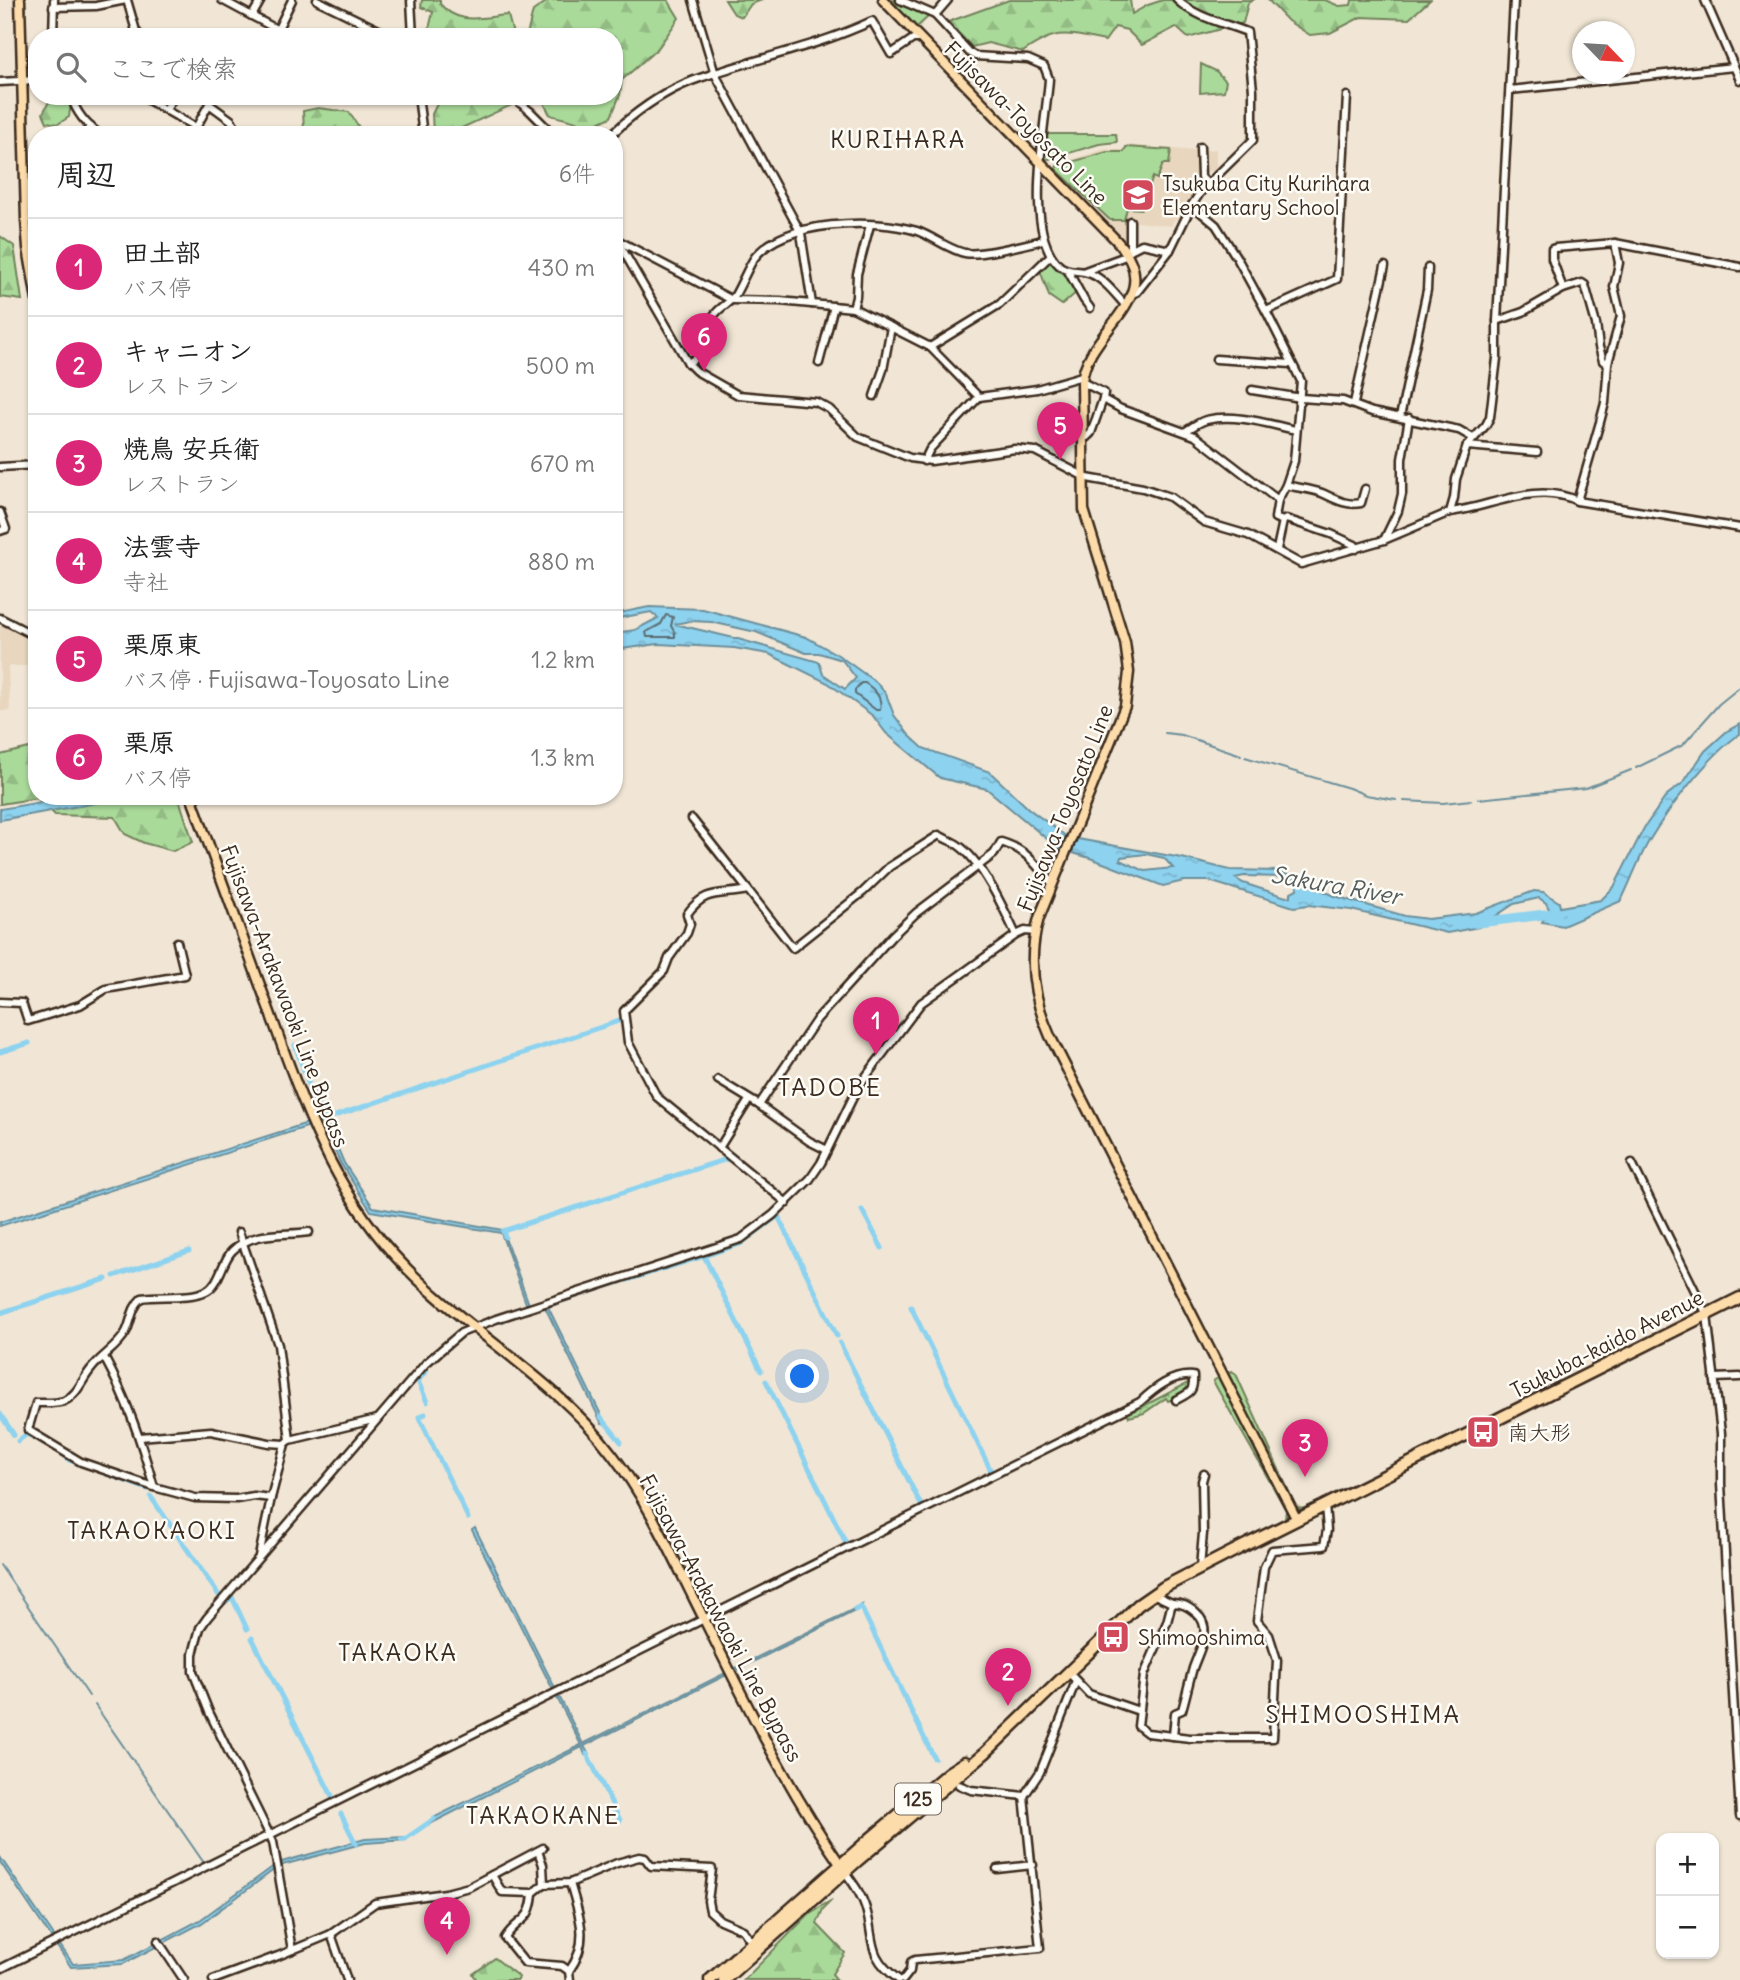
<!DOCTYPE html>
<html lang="ja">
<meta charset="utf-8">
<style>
body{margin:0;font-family:Delius,"Klee One",sans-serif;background:#f6f6f6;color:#222}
.controls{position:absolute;right:21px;bottom:21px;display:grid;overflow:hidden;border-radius:14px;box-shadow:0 2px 5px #0004}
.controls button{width:63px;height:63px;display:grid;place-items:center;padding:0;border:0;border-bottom:2px solid #e0e0e0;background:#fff;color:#222;font:35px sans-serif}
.compass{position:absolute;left:1572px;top:21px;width:63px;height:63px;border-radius:50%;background:#fff;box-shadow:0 2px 5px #0004;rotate:115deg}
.you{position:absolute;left:803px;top:1377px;width:24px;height:24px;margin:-18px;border:5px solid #fff;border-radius:50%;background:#1a73e8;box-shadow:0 0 0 10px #1a73e833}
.badge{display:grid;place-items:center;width:46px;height:46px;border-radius:50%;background:#db2777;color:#fff;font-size:23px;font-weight:700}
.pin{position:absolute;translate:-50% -58px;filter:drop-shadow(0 2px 4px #0008)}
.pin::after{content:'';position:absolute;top:37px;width:24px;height:21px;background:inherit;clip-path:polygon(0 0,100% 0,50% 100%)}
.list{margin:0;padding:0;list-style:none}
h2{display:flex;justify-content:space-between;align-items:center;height:91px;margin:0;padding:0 28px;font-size:30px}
h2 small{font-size:23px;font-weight:400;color:#767676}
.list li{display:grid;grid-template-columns:46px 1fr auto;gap:21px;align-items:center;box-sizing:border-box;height:98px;padding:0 28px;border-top:2px solid #e0e0e0}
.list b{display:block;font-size:26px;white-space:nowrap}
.list p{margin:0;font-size:23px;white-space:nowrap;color:#767676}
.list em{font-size:23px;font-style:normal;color:#767676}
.icon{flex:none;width:38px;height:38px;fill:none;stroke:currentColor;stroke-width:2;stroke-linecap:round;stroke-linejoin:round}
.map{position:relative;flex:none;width:1740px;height:1980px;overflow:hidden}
.search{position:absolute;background:#fff;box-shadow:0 2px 5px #0004;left:28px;top:28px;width:595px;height:77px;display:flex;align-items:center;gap:18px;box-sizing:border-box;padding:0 24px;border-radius:28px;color:#767676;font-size:26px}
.panel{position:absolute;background:#fff;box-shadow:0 2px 5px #0004;left:28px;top:126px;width:595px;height:679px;border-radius:28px}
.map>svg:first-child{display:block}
.built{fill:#e8d7be}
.grass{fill:#aada9a;stroke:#72825c;stroke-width:2}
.forest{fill:url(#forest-firs);stroke:#72825c;stroke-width:2}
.cemetery{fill:url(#cemetery-stones);stroke:#72825c;stroke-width:2}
.park{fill:url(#park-crowns);stroke:#72825c;stroke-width:2}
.water{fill:url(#water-ripples);stroke:#6c8f9b;stroke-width:2;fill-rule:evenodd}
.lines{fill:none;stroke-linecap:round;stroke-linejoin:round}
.shore{stroke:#5c6d72;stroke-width:2}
.stream{stroke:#6c8f9b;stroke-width:2}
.canal{stroke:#8dd2ef;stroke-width:5}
.river{stroke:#8dd2ef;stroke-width:10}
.minor-casing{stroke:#3b2a1e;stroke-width:11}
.major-casing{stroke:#3b2a1e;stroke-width:13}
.highway-casing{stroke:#3b2a1e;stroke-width:15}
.minor{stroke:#fdfcf7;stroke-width:6}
.major{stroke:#fddcac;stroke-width:8}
.highway{stroke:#fddcac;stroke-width:10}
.labels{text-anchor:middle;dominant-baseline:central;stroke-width:5;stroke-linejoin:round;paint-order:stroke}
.shield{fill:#fdfcf7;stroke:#75695f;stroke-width:2}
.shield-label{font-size:19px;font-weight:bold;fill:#3b2a1e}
.street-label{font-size:21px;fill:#3b2a1e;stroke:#fdfcf7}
.poi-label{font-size:21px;fill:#3b2a1e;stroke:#fdfcf7;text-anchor:start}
.water-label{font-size:23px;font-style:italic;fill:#545c5d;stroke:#fdfcf7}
.quarter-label{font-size:24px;letter-spacing:2px;fill:#3b2a1e;stroke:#fdfcf7}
</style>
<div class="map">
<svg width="1740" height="1980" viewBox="0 0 1740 1980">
<defs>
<pattern id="forest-firs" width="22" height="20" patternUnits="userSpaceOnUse" patternTransform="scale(1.75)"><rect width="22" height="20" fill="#aada9a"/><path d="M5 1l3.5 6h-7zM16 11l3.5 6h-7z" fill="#93bb84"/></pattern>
<pattern id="cemetery-stones" width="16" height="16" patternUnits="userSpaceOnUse" patternTransform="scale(1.75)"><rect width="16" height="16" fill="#aada9a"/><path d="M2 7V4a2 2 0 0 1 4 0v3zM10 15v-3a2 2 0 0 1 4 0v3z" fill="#93bb84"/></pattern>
<pattern id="park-crowns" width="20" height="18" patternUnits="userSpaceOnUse" patternTransform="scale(1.75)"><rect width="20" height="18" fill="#aada9a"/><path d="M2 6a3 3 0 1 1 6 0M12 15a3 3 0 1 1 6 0" fill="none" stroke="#93bb84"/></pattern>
<pattern id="water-ripples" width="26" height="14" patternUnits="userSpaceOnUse" patternTransform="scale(1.75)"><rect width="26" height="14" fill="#8dd2ef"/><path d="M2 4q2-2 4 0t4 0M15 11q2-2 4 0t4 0" fill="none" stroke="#7bb4cc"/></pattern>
</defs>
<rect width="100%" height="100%" fill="#f1e6d5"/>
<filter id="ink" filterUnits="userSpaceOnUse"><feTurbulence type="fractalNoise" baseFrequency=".0143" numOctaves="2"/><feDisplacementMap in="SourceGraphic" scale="14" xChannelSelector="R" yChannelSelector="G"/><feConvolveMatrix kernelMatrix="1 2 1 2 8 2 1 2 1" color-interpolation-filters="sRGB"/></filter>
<g filter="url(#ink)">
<g class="built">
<path d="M1126,145L1197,151L1216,149V171L1199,172V180L1203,185L1181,222L1175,219L1171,226L1129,221L1128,241L1125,242L1051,166L1105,149L1123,150Z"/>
<path d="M0,620L37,640V652L30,666H8L10,711H0Z"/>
</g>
<g class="grass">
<path d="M888,0H893L930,15L916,28Z"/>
<path d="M1201,64L1216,71L1226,81L1224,91L1200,93Z"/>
<path d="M1047,134H1116L1117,142L1099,144L1046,160Z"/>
<path d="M1126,147L1171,150L1169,164H1163L1157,179L1153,177L1141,209L1127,208L1124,220H1110L1056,169L1057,166L1107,152H1124Z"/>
<path d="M1232,1371L1236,1374L1295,1505L1302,1509L1319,1502L1302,1510L1294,1506L1227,1373Z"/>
<path d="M1220,1377L1288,1511L1284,1521L1260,1533L1285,1518L1286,1510L1213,1381Z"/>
</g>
<g class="forest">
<path d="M422,0H440V4C459,26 482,17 508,15L513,34L527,35L533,11L549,0H668L679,18L658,48L622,80L620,95L611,117L592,126L550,115L542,99L537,96H614V37H427L433,12L421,7Z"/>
<path d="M725,0H762L751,4L742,17L734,14Z"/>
<path d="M1009,0H1130L1132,14L1148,5L1163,0H1253L1248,3L1243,23L1188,38L1176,27L1142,45L1127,30L1115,27L1105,41C1065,33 1058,28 1023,52L988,43L972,47L948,22Z"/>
<path d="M1268,0H1325L1339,6L1351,5L1352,0H1430L1409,19L1361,17L1330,33L1310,35L1288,21Z"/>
<path d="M52,96H69L71,103L69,117L58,124L47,122L43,113Z"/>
<path d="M441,96H531L453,132L433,134L432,114Z"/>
<path d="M318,108L349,112L364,135H300L304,130L303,111Z"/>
<path d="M0,236L14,246L22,300L0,297Z"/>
<path d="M1052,259L1067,272L1078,291L1062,305L1049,296L1039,267Z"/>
<path d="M37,746V796H178L193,842L173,851L144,843L125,834L115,817L55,815L38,798L0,804V755Z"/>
<path d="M832,1900L823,1909L817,1924L845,1953L832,1974L837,1980H744L810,1913Z"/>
</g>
<path class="cemetery" d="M495,1958L519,1977L518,1980H477L473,1974Z"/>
<path class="park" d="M1190,1382V1392L1168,1401L1166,1398L1144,1413L1129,1417L1128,1414Z"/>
<g class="water">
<path d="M649,607L703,609L806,637L838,655L877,683L886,694L894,715L909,735L923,748L990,772L1029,809L1067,837L1182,858L1230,870L1279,871L1335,896L1405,916L1428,919L1476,913L1534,891L1543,892L1559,902L1560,907L1601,900L1614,887L1644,828L1667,795L1683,783L1705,751L1727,731L1740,724V734C1709,755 1668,809 1649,841C1638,860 1631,881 1621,901L1563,926L1542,922L1549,909L1546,903L1539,898L1514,904L1479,927L1447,933L1351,910L1308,905L1294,907L1209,881H1184L1163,886L1090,858L1059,849L987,789L940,778L886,733L873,716L828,683L769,654L734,648L658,644L614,650V633L635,630L658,618L651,612L614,619V614ZM690,621L711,622L756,632L806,653H819L842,660L856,678L845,689L823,674L819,662L738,639L675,624ZM1146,854L1164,858L1173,868L1145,871L1120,860L1121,857ZM1244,876L1284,877L1297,883V889L1291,892V896L1286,897L1243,883L1235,878Z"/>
<path d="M77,796H135L0,820V809Z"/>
<path d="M311,1086L344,1163L373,1207L502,1230L530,1307L626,1278L627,1281L548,1307L605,1423L602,1424L545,1307L510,1318L501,1323L499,1321L528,1309L501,1233L371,1211L341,1164L322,1122L0,1226V1222L320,1119L321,1118L308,1087Z"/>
<path d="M475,1528L583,1744L862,1605L861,1608L584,1746L588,1753L585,1755L582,1747L430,1824L429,1821L437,1816L581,1745L472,1530Z"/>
<path d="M405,1837L406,1840L365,1843L279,1866L202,1923L123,1964L71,1967L0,1862V1857L73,1964L124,1960L200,1920L278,1863L365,1839Z"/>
</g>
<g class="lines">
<g class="shore">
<path d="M666,615L673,617L671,626L675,633V637H647L646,632L661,624Z"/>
<path d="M861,683H865C874,689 883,697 880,710H876L855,694V690Z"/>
</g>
<g class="stream">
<path d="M1165,733L1182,735L1241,755"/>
<path d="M1245,757L1349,788L1366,795L1396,800"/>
<path d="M1636,768L1683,745L1719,704L1740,687"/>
<path d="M1478,799L1586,788L1631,770"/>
<path d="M1404,801L1443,803L1471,800"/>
<path d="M0,1565L89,1696"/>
<path d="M95,1705L204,1863"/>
</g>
<g class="canal">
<path d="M295,1045L311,1091"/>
<path d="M0,1052L29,1043"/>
<path d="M320,1121L619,1021"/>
<path d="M862,1210L882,1248"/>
<path d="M505,1237L503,1231L727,1159"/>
<path d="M704,1256L740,1244L778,1216L837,1336"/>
<path d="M114,1276L189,1251"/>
<path d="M627,1280L704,1256L761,1371"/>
<path d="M911,1307L992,1473"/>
<path d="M0,1313L106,1279"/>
<path d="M840,1343L922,1507"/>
<path d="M426,1371L418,1381L427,1402"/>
<path d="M766,1381L847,1545"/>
<path d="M0,1414L14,1435"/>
<path d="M425,1414L419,1417L468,1518"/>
<path d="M601,1417L621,1442"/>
<path d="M18,1441L27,1434L47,1444"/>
<path d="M62,1452L69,1460L147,1489"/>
<path d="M151,1497L218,1594"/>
<path d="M225,1602L232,1597L247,1629"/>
<path d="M855,1610L861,1607L934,1758"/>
<path d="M252,1638L333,1798"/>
<path d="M587,1754L620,1820"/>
<path d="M341,1814L356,1844"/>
<path d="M401,1839H405L434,1819"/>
</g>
<path class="river" d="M1475,923L1557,913"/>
<defs>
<g id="minor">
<path d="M127,0L136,31L141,37"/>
<path d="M222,0L278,30"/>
<path d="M317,0L393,37"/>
<path d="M411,0L413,37"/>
<path d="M693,0L715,74L801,233L812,304"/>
<path d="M900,0L935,15L970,53L975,56L1028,59L1044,66L1049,79C1046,125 1022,233 1060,266C1069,273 1080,269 1091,274C1104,279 1116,295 1126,306"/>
<path d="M1705,0L1740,80"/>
<path d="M53,7L96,6L126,0"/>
<path d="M935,15L948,0"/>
<path d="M252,16L261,0"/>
<path d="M53,37L54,0"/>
<path d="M274,37L292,0"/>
<path d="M0,82L37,80"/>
<path d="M1510,90L1734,67"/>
<path d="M71,96C76,113 86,125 101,135"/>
<path d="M141,96L209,135"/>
<path d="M418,96L423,135"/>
<path d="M511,96L530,111L554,135"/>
<path d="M166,110L174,96"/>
<path d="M197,126L209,104L231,120L241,135"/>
<path d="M82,135L91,127"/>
<path d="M610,135C618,130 623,123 630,118C650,102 676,86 700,78C757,58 817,47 872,21L891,54L913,39H918"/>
<path d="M1200,147L1201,177L1208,184"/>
<path d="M1192,205L1216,225L1237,258L1266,311L1301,381L1294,461L1286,485L1278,500L1275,518L1283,521L1277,549"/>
<path d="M1130,221V250"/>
<path d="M614,235L688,363L696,371L738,395L816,402L829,409L858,437L910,458L931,461L1015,449L1035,451L1087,478L1143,488L1170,497L1204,522L1248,535L1301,564L1384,540L1450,512L1454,498L1456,479L1467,446L1486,425L1490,417L1497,358V321L1514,0"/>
<path d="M619,241L732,300L780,301L853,308L930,347L979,397"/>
<path d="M1068,271L1084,300L1090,308"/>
<path d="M1085,271L1123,257L1130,250L1142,244L1170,250"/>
<path d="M1563,289L1552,259V249L1555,248L1615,243L1740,267"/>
<path d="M1132,294L1137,292L1170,250L1192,205L1202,190L1253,140V90L1247,32C1224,23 1195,17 1177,0"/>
<path d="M853,308L856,297L857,274L870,225"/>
<path d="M1266,311L1337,279L1347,96"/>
<path d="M1497,321L1523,312L1563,289L1582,283L1585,285L1596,324L1599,347L1603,361L1608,363"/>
<path d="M930,347L1000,304L1050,256"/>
<path d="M1216,359L1291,364"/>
<path d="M688,363L699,356C700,341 705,323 716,313C722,306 730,303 735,295C741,285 749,265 755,257C785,220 874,218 917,231C932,236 951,251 965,253C983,256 1025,244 1044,240"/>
<path d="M819,363L834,306"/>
<path d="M1082,382L1104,393L1103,399L1121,409L1195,436L1278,500"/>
<path d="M1252,390L1301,398L1343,401L1372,412L1459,430L1473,438"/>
<path d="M874,396L883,370L891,327"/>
<path d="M1354,403L1385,266"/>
<path d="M1400,417L1427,290L1428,268"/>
<path d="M1186,431C1192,427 1199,422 1206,420C1235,413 1268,424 1296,430"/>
<path d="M1082,437H1087L1091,433L1103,399"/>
<path d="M1467,446L1537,452"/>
<path d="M924,461L930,449L979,397L1037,389L1082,376"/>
<path d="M0,467L37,465"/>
<path d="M1286,485C1298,488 1311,489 1322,493C1335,499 1346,506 1361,503L1365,489"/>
<path d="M1577,501L1600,422L1605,403L1608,363L1621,316L1614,287L1619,263L1615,243"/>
<path d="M0,512L6,529L0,531"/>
<path d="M1450,512C1491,507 1537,481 1577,501L1740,528"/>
<path d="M1283,521L1286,519L1331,534L1355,545L1356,549"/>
<path d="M1384,540L1398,511L1402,494V459L1409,418"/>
<path d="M0,618L37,637"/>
<path d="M692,819L748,890C719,896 706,888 687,914L690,924L687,933L669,958L664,971L624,1011L628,1042L657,1097L787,1203"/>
<path d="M748,890L793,948L863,892L889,867L939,835C945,839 952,841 958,845C982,861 1004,909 1016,935"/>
<path d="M0,1002L22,1003L28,1021L80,1005L106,989L185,975L177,942"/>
<path d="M718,1080L759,1105L817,1019L892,936L916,913L994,854L1001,842C1028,850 1034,864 1053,884"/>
<path d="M759,1105L809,1141L827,1150"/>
<path d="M719,1148L749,1100"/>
<path d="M1632,1163L1707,1315L1721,1433V1484L1740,1816"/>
<path d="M239,1232L278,1345L290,1440"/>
<path d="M309,1232C283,1236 253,1230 232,1251C222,1261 220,1284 206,1291C188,1299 161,1295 142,1298C131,1308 132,1320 126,1332C118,1347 102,1355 92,1368C82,1379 78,1395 64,1401C55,1404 45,1403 36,1403L28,1430L81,1462L154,1487L195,1498L236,1499L254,1496L271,1498L285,1444L290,1440L377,1419"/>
<path d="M104,1357C127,1399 141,1441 154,1487"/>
<path d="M1714,1378L1740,1377"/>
<path d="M140,1437L211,1431L269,1443L285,1444"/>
<path d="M259,1556L271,1498"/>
<path d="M1200,1568L1203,1533L1202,1481L1204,1474"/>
<path d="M1153,1594L1172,1603L1167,1622L1144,1675L1138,1726L1147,1733L1190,1738H1273L1277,1660L1269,1635L1257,1621L1264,1567L1272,1550L1324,1546L1327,1530L1325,1505"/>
<path d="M1172,1603C1182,1603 1188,1606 1196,1613C1214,1628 1199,1650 1193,1668C1189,1682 1186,1696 1182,1710L1175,1713L1173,1736"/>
<path d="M1068,1672L1089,1694L1139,1711"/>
<path d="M959,1785L971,1790L1024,1796"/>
<path d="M538,1851L543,1865L544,1884"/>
<path d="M997,1869L1033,1865"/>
<path d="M845,1872C853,1883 861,1893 865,1906C876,1939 864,1954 899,1980"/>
<path d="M492,1875L502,1892L533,1893L544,1884L570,1883L617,1863L639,1857L645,1858L651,1866L712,1869L708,1901L710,1911L720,1920L743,1930L752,1943"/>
<path d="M570,1883C579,1915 591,1941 569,1971L570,1980"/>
<path d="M533,1893C531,1924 518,1917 505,1938L525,1963L562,1966L569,1971"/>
<path d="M331,1934L347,1980"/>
<path d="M158,1941L184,1980"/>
<path d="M292,1950L273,1842L209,1712L193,1672V1654L200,1628L207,1618L426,1363L461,1333L496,1319L741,1239L773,1215L810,1179L821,1163L858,1087L921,1003L1016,935L1025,931L1035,932"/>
<path d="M0,1969L1140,1402C1154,1389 1172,1374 1193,1376C1194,1392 1190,1393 1176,1400"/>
<path d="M213,1980L278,1956L331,1934L375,1903L446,1893L469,1887L543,1848"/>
<path d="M903,1980L910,1971L911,1962L915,1960L1040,1948L1024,1796L1040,1772L1076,1681"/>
</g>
<g id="major">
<path d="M20,0L26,220L28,248L37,300"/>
<path d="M883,0L1116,240C1171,298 1086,328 1082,382L1084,510L1125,642L1129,672L1125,706L1039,918C1027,959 1033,998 1050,1036L1297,1520"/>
<path d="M191,796C217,866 242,937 268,1007C300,1095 330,1185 395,1256C461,1329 552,1374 612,1454C646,1498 669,1549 694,1599C740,1691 783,1782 842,1867"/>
</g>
<g id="highway">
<path d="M710,1980L870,1839L948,1773L965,1762"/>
<path d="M724,1980L857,1861L985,1753L1138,1605L1164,1587L1232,1552L1740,1298"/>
</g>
</defs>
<use href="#minor" class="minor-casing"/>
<use href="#major" class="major-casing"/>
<use href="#highway" class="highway-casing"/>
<use href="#minor" class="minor"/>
<use href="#major" class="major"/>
<use href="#highway" class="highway"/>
</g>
</g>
<defs>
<symbol id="school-square" viewBox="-11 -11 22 22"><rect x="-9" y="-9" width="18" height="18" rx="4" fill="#d1495b" stroke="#fdfcf7"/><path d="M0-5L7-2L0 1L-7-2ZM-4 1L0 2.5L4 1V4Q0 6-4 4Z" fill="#fff"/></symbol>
<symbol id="bus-square" viewBox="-11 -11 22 22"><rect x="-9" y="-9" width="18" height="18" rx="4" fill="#d1495b" stroke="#fdfcf7"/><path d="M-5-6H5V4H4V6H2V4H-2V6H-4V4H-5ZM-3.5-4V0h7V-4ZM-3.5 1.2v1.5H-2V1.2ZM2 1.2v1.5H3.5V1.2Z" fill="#fff"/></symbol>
</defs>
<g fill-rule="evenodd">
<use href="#school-square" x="1119" y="176" width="38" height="38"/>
<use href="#bus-square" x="1464" y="1413" width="38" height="38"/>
<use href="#bus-square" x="1094" y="1618" width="38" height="38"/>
</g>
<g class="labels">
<rect class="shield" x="895" y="1783.5" width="46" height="31" rx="5"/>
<g class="shield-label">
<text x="918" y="1799">125</text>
</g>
<g class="street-label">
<text transform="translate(1026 123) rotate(45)">Fujisawa-Toyosato Line</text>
<text transform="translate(1065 808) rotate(-68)">Fujisawa-Toyosato Line</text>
<text transform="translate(285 996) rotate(69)">Fujisawa-Arakawaoki Line Bypass</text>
<text transform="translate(1607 1344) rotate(-27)">Tsukuba-kaido Avenue</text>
<text transform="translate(721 1618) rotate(62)">Fujisawa-Arakawaoki Line Bypass</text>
</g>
<g class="poi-label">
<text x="1162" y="183">Tsukuba City Kurihara<tspan x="1162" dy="24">Elementary School</tspan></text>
<text x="1508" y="1432">南大形</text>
<text x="1138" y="1637">Shimooshima</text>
</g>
<g class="water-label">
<text transform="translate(1336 885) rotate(10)">Sakura River</text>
</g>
<g class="quarter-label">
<text x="898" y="139">KURIHARA</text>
<text x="830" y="1087">TADOBE</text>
<text x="152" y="1530">TAKAOKAOKI</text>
<text x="398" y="1652">TAKAOKA</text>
<text x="1363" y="1714">SHIMOOSHIMA</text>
<text x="543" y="1815">TAKAOKANE</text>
</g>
</g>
</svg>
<div class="controls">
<button>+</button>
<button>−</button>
</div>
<svg class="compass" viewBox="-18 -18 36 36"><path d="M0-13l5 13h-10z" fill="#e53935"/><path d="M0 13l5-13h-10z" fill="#767676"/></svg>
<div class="you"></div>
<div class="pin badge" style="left:876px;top:1055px">1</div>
<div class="pin badge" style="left:1008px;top:1706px">2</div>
<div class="pin badge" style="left:1305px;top:1477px">3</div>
<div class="pin badge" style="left:447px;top:1955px">4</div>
<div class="pin badge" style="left:1060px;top:460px">5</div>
<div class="pin badge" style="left:704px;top:371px">6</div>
<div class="search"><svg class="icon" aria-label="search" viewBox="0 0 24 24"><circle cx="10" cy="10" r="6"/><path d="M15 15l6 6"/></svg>ここで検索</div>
<section class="panel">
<h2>周辺<small>6件</small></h2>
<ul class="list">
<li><span class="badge">1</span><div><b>田土部</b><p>バス停</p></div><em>430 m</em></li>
<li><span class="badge">2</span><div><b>キャニオン</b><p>レストラン</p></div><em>500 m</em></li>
<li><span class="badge">3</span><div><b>焼鳥 安兵衛</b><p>レストラン</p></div><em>670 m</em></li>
<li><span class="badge">4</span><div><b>法雲寺</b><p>寺社</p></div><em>880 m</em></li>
<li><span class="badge">5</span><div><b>栗原東</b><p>バス停 · Fujisawa-Toyosato Line</p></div><em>1.2 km</em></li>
<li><span class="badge">6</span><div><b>栗原</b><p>バス停</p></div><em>1.3 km</em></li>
</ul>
</section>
</div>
